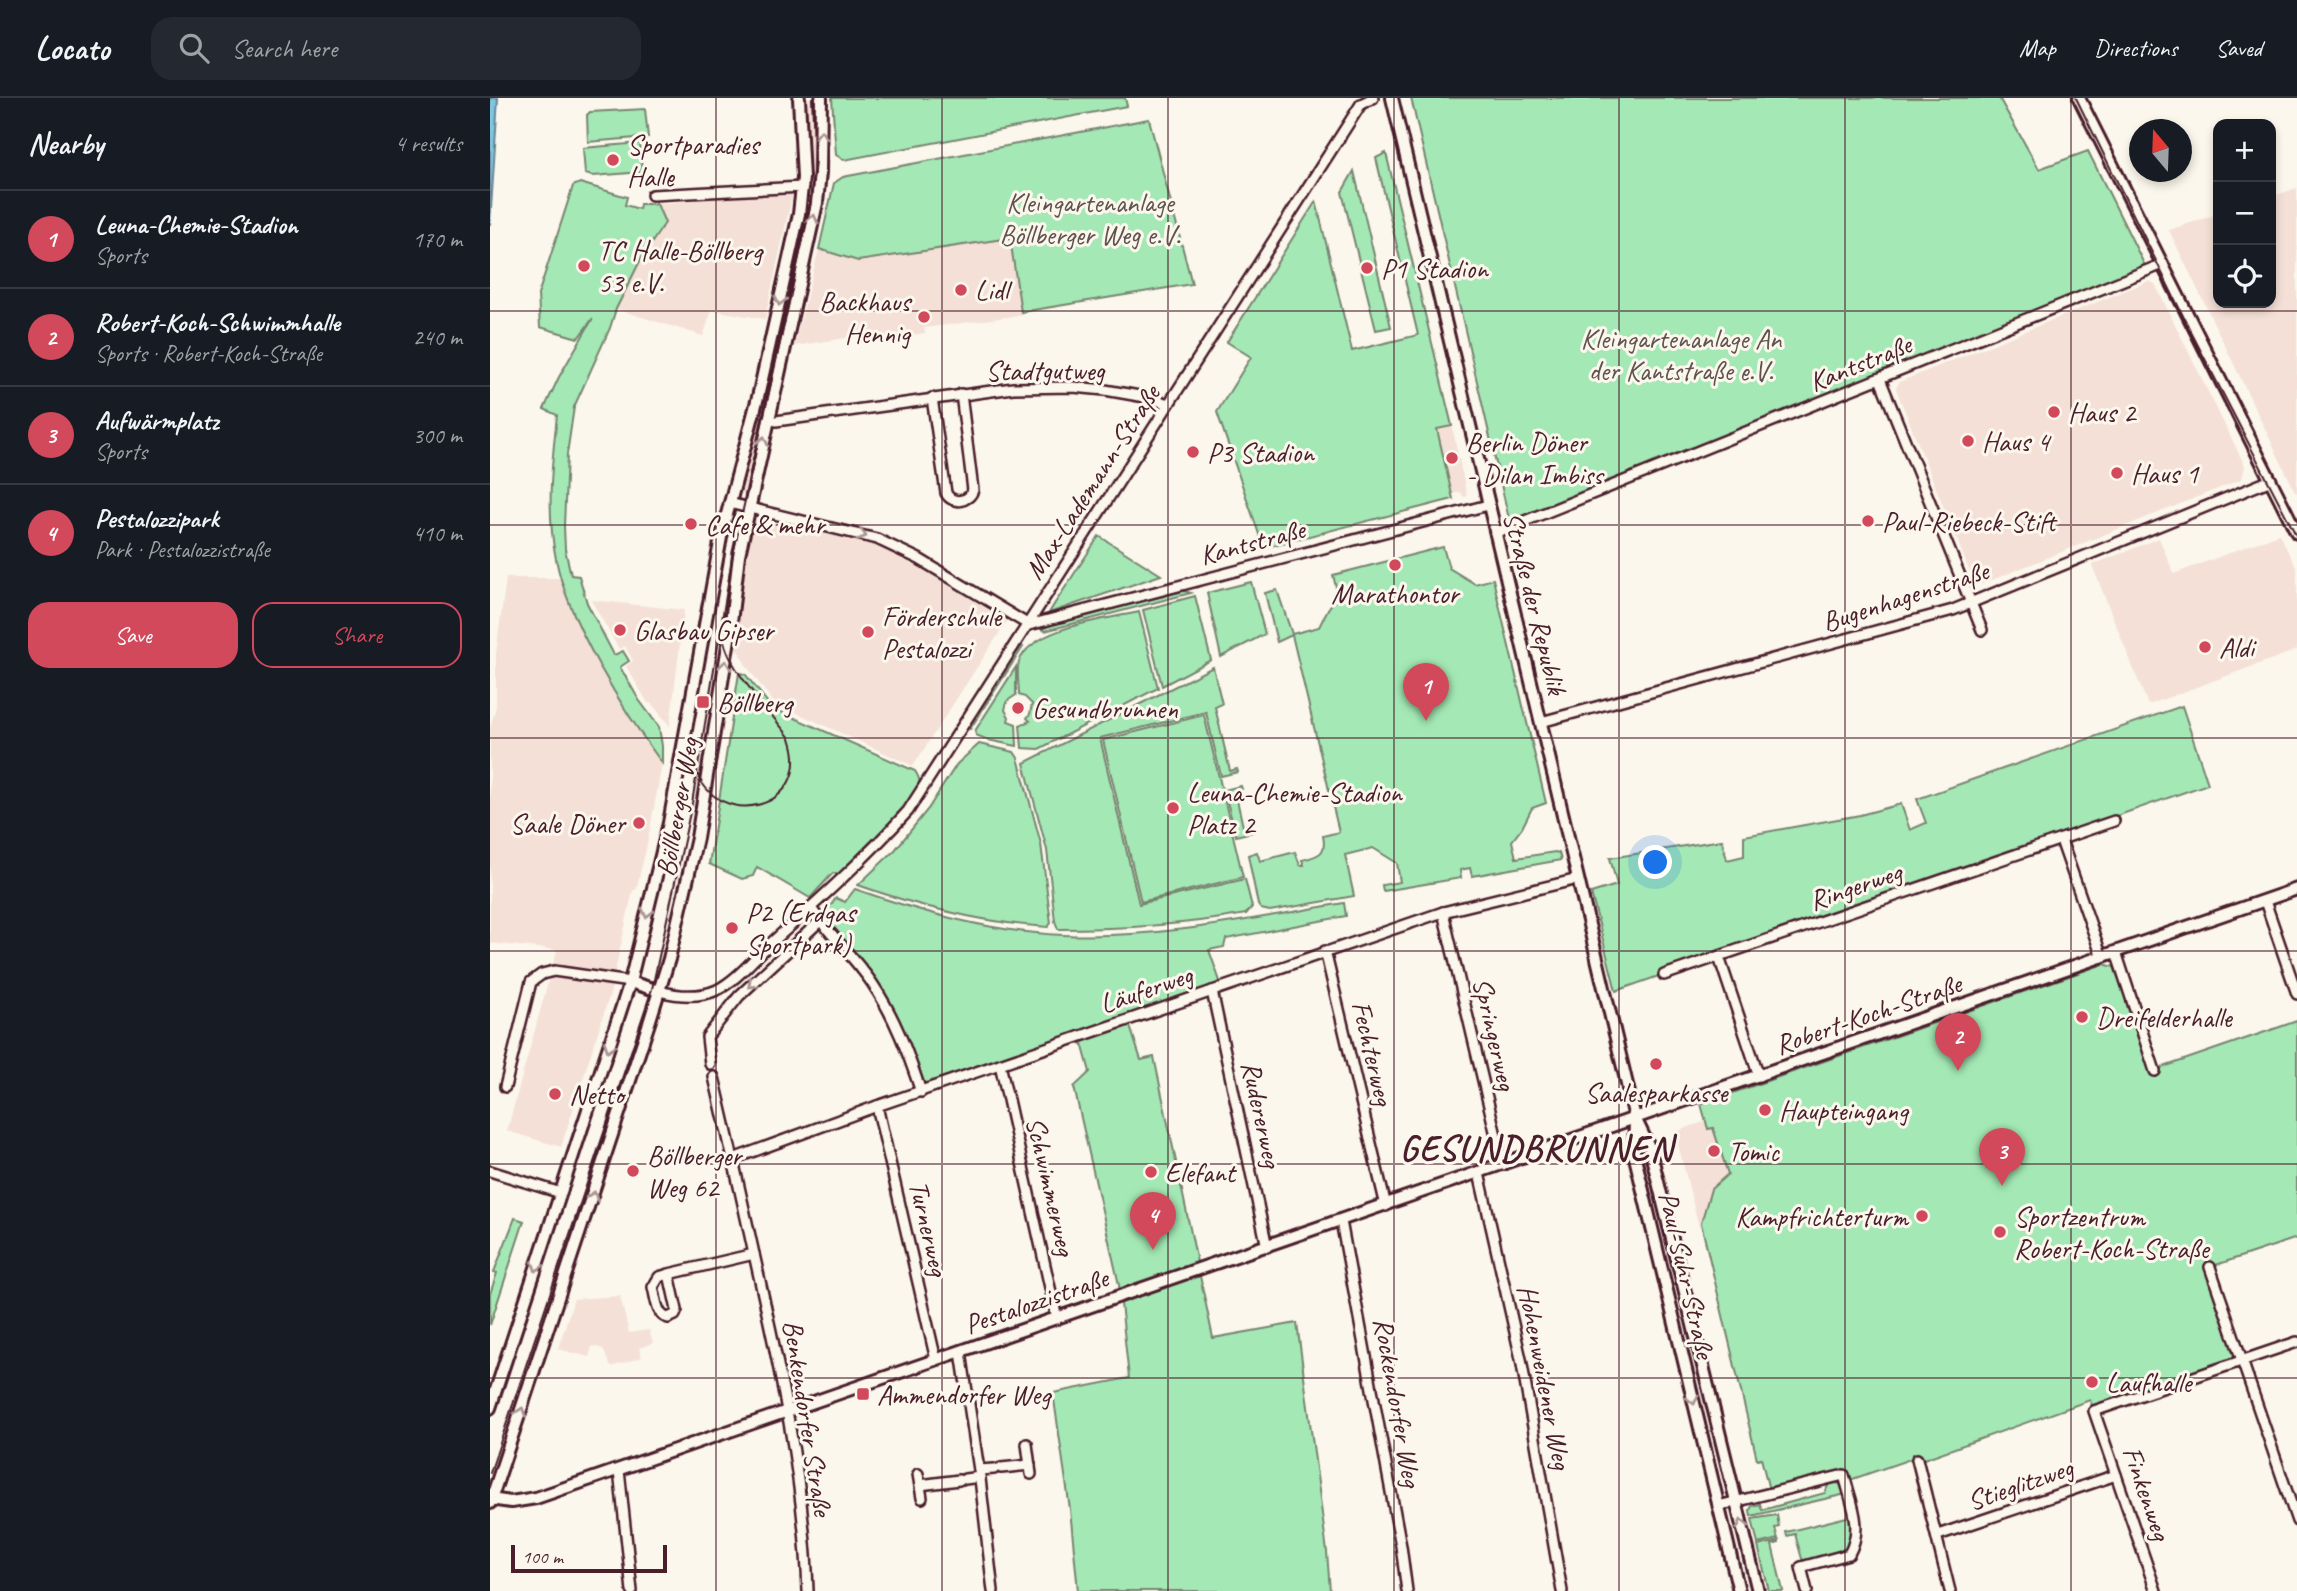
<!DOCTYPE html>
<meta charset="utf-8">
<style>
body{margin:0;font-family:Caveat,sans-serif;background:#242831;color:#f1f3f6}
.controls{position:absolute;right:21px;top:21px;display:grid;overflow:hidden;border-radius:14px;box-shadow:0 4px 10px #0003}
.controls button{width:63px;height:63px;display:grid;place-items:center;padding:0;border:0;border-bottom:2px solid #363941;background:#171b24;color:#f1f3f6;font:35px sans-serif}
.compass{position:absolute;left:1639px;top:21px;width:63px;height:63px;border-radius:50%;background:#171b24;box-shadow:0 4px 10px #0003;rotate:341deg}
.scale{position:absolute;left:21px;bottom:18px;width:156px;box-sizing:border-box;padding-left:7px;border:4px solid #4a1f2b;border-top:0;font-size:19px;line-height:24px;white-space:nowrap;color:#4a1f2b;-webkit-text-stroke:5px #fbf7ec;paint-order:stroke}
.you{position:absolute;left:1166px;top:765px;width:24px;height:24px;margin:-18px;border:5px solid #fff;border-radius:50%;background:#1a73e8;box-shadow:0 0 0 10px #1a73e833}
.badge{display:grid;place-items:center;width:46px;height:46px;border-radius:50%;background:#d1495b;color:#fff;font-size:23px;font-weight:700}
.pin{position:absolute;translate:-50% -58px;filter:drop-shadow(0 2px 4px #0008)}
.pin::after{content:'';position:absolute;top:37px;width:24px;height:21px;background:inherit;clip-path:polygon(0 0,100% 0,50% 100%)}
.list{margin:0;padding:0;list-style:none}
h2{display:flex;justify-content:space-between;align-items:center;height:91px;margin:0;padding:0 28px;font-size:30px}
h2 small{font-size:23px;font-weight:400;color:#9ea1a6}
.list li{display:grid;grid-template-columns:46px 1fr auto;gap:21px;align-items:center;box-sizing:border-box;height:98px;padding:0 28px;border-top:2px solid #363941}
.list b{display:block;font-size:26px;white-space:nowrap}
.list p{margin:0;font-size:23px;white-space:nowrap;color:#9ea1a6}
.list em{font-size:23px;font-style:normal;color:#9ea1a6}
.actions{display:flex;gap:14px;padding:21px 28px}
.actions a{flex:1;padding:16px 0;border:2px solid #d1495b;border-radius:21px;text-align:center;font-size:24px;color:#d1495b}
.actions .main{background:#d1495b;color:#fff}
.icon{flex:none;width:38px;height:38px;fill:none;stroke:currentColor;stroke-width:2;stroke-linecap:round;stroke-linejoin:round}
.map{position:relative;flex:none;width:1807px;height:1493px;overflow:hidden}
header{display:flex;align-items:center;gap:42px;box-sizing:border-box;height:98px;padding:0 35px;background:#171b24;border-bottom:2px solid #363941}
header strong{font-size:33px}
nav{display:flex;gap:38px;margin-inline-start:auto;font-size:24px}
.search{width:490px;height:63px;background:#242831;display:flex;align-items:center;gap:18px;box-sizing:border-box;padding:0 24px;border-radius:21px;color:#9ea1a6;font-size:26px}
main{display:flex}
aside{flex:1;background:#171b24}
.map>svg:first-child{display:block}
.built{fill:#f4e0d6}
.green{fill:#a4e9b5;stroke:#778470;stroke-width:2}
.water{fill:#7ec7df;stroke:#698497;stroke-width:2}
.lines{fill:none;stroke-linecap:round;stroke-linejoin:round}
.minor-casing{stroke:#4a1f2b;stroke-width:14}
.tertiary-casing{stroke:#4a1f2b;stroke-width:16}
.minor{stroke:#fbf7ec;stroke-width:9}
.tertiary{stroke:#fbf7ec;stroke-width:10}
.tram{stroke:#4a1f2b;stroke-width:2}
.oneway{stroke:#ab9695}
.grid{fill:none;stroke:#4a1f2b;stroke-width:2;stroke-opacity:0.55}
.poi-dot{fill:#d1495b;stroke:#fbf7ec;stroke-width:2.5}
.labels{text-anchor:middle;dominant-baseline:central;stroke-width:6;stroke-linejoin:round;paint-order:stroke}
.poi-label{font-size:28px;fill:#4a1f2b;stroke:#fbf7ec;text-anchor:start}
.park-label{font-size:28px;fill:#60524e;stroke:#fbf7ec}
.street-label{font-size:28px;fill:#4a1f2b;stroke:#fbf7ec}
.district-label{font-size:35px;font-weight:bold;letter-spacing:2px;fill:#4a1f2b;stroke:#fbf7ec}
</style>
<header>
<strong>Locato</strong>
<div class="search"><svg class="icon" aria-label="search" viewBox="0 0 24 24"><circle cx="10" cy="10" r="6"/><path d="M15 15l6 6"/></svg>Search here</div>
<nav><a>Map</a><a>Directions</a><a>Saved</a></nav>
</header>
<main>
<aside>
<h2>Nearby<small>4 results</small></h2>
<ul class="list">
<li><span class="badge">1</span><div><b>Leuna-Chemie-Stadion</b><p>Sports</p></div><em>170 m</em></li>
<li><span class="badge">2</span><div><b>Robert-Koch-Schwimmhalle</b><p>Sports · Robert-Koch-Straße</p></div><em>240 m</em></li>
<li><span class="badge">3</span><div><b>Aufwärmplatz</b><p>Sports</p></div><em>300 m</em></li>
<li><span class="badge">4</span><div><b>Pestalozzipark</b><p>Park · Pestalozzistraße</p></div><em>410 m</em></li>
</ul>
<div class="actions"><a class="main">Save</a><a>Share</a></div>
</aside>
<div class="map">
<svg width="1807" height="1493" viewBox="0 0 1807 1493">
<rect width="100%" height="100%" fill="#fbf7ec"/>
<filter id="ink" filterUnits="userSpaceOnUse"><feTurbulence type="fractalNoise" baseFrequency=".0143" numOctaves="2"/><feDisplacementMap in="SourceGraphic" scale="14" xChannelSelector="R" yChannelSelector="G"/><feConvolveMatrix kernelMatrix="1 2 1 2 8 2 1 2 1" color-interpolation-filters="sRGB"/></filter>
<g filter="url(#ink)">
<g class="built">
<path d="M311,0H328L326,93L259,393L253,397L250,391L312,114Z"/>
<path d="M1807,90V394L1806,395L1679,132L1728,116V205H1781V99Z"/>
<path d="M303,93L275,221L222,212L213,238L126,211L152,159L175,125L167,106Z"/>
<path d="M520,140L532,217L434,230L435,235L385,242L383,236L304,248L329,151L368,163Z"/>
<path d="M1659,183L1665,186L1755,368L1752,381L1492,486L1484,484L1406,291L1409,284Z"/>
<path d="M962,328L977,398L974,399L970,394L962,396L947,331Z"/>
<path d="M265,420L385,447L436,473L517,523L423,668L283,604L258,570L244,546L258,440Z"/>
<path d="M1789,436L1807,471V552L1658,607L1602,467L1669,440L1684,476Z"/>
<path d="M16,480H70L105,558L132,607L172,666L157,747L146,792H143L120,896L71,1049L17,1033L67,852L0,845V631L6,608V555Z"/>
<path d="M101,502L194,512L180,628L161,605H158L136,568L143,563L135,548L129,551Z"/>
<path d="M1216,1023L1218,1030L1223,1029L1238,1076L1221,1091L1212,1128L1209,1129L1185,1034Z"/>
<path d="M130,1198L139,1235L159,1232L163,1245L149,1250L152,1259L121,1269L113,1251L102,1248L99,1259L68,1251L84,1201Z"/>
</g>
<g class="green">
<path d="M342,0H635L637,8L354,62L346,57Z"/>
<path d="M921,0H1509L1549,71L1598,53L1656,170L1026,421H1019Z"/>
<path d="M155,11L158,39L98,44L97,17L100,14Z"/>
<path d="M659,21L702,186L531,214L520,140L368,163L329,151L344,85L353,79Z"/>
<path d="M150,45L152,74L103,78L95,76L93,50Z"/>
<path d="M896,55L962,328L947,331L963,401L777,449L771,442L727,314L761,259L737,244L826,103L862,253L928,237L886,60Z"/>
<path d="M864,73L901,229L886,232L852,94Z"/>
<path d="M90,85L137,99L135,107L149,111L150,106H167L175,125L152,159L126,211L120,230L84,309L77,356L74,428L75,451L81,477L89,478L97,505L124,557L133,553L139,563L130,569L149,602L169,629L172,648V665C134,614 78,524 66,461C56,413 62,365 67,317L54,311L69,279L103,220L88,240L50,229L48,197L83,88Z"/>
<path d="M609,438L671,477L559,515L565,505Z"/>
<path d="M953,449L959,470L985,486L1003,481L1056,705L1042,710L1032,730L1022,743L1026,760L1065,754L1069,755L1071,762L982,778L980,770L970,772L971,780L893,793L892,787L910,784L907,765L883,750L855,757L864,798L780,813L771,811L768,807L758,757L767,754L770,763L805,754L810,767H814L812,762C828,758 837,756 833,738L849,734L802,537L787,544L775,495L787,492L802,536L829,529L838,511L848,497L843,477Z"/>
<path d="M761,484L775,536L731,559L717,495Z"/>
<path d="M694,493L701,495L555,533L551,531L571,523Z"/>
<path d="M705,498L721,562L672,588L653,512Z"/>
<path d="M649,514L668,590L549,651L532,650L530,627L540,623L537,620L540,616L542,606L535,599L529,597C529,587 526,572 529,564C541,529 618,521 649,514Z"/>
<path d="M531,547L533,549L480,631L477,630Z"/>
<path d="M526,569V597L517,603L515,612L519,619L518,623L526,626L527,648L498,642L486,637L485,633Z"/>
<path d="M723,569L732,606L725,609L740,673L747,671L748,674L731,678L716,614L610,640L649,806L755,781L762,809L756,816C694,827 632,831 568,831L565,823L557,752L534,665Z"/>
<path d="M249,575L255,576L282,610L425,673C428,678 431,682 428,688C417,715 377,749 356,771L349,777L343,775L320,800L267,769L263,778L252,781L219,766Z"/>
<path d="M1692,608L1718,686L1126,893L1101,795L1127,787L1120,760L1232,742L1237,762L1254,758V738L1370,717L1411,706L1420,732L1436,725L1427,701Z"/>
<path d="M714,617L753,779L651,804L613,642Z"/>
<path d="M489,646L524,654L528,660L551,746L561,825L558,829C493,825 430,809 368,787L405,752L438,711L467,666Z"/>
<path d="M751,688L752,691L745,693L754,733L762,732V734L746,738L734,692Z"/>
<path d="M365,791C431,814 501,834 573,837C667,841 761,821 854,805L856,818L736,841L734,849L719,852L732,889L638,922L651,962L664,959L723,1240L807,1225L837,1454L840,1493H588L580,1411L563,1295L639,1280L629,1187L584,989L600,974L590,938L431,994L393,902L330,823L346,800L355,804Z"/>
<path d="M1614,866L1624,869L1665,972L1807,923V1140L1720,1169L1751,1262L1604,1313L1600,1302L1434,1361L1426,1359L1360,1382L1358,1376L1280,1396L1271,1360L1267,1361L1211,1125L1221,1091L1238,1076L1223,1030L1218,1031L1211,1006Z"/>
<path d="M25,1120L34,1123L0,1227V1196L7,1175L4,1174Z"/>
<path d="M1343,1384L1350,1386L1356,1396L1261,1418L1260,1412L1262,1408L1270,1406L1272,1412L1335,1395L1339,1385Z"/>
<path d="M1287,1417L1289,1429L1285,1430L1288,1441L1268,1446L1262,1421Z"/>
<path d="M1361,1418L1364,1430L1359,1453L1317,1465L1312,1461L1305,1436L1297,1438L1296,1434Z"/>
<path d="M1289,1443V1445L1282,1447L1293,1493H1279L1268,1448Z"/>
</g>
<path class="water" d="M0,0H8L0,127Z"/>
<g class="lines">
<defs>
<g id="minor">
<path d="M162,97L313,89"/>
<path d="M1390,281L1492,532"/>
<path d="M442,300L456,395C462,407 479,404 483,392L471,296"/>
<path d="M278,321L286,323L523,290L583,289L615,292L655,299L679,306"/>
<path d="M239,405L387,441L429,461L539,527L998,407"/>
<path d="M1005,435L1673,166"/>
<path d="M1051,624L1463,512L1781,382"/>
<path d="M1571,742L1612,859"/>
<path d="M1775,803L1807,896"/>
<path d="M321,810C340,837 364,859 382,885C405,919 418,955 431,994"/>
<path d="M953,814L1013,1067"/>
<path d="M835,853L896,1108"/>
<path d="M1626,854L1665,973"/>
<path d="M1229,859L1269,978"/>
<path d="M1174,877L1624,723"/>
<path d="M169,893C188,898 209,900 227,892C247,882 263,861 279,847C327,804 375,761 418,713L871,6L883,0"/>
<path d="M722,893L777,1149"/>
<path d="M220,966L217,939L249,898L330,823"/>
<path d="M510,966L567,1221"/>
<path d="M224,979C238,1038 251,1097 264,1156C289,1267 314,1379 318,1493"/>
<path d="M15,989L41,884L52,876L64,873L140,884"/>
<path d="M387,1008L446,1262"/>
<path d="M243,1061L387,1008L918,826L953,814L1088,781"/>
<path d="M0,1073L71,1095"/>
<path d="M989,1075L1031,1261L1072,1493"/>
<path d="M851,1123L911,1448L917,1493"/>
<path d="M1720,1169L1807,1423"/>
<path d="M179,1176L187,1212L185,1217L178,1220C166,1217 166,1200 163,1189L169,1179L179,1176L264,1156"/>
<path d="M471,1254L489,1372L503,1493"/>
<path d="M537,1346L541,1376"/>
<path d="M1427,1361L1460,1493"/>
<path d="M511,1370L540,1367"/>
<path d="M129,1372L142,1493"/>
<path d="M489,1372L504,1371"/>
<path d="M428,1376L432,1400"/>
<path d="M475,1381L490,1379"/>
<path d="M430,1387L469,1382"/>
<path d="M1228,1408L1354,1377C1361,1405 1374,1429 1359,1456L1311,1469L1317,1493"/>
<path d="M1448,1437L1626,1377"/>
<path d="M1666,1493L1604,1313L1807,1244"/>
</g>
<g id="tertiary">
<path d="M902,0L1145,1020L1160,1051L1268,1493"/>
<path d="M1589,0L1807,435"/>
<path d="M140,884L169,893"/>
<path d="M1145,1023L1144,1055L1249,1493"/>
<path d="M0,1310L140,884L179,725L231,439L268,299L309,116L313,80L309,0"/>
<path d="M0,1401L21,1404L46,1400L1807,791"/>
<path d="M0,1405L160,922L179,861L207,740L239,541L249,457L327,105L330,74L331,0"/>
</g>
</defs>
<use href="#minor" class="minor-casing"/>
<use href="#tertiary" class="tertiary-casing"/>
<use href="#minor" class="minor"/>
<use href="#tertiary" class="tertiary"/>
<g class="tram">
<path d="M1586,0L1700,232L1807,439"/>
<path d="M206,672C227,734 325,712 300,640C280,613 234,568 233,535"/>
<path d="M0,1375L162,891L202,705L242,461L320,110L325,63L322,0"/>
</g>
</g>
<defs><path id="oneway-chevron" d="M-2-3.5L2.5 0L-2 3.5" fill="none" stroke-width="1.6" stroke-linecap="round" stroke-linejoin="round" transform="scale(1.75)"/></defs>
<g class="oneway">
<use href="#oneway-chevron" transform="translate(331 37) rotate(-89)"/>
<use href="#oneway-chevron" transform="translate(323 121) rotate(-77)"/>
<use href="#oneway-chevron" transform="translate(290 203) rotate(103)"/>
<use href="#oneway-chevron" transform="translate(273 343) rotate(-77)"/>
<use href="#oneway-chevron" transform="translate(372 437) rotate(16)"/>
<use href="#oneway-chevron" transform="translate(235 567) rotate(-81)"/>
<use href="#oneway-chevron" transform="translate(157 815) rotate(104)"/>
<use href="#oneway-chevron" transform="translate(262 886) rotate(137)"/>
<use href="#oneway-chevron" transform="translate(119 949) rotate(108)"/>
<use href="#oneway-chevron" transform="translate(103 1098) rotate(-72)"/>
<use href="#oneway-chevron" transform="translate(47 1169) rotate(108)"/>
<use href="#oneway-chevron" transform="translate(1203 1302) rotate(77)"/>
<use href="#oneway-chevron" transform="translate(31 1314) rotate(-71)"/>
<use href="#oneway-chevron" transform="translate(1252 1426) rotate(-103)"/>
</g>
</g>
<path class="grid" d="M226,0V1493M452,0V1493M678,0V1493M904,0V1493M1129,0V1493M1355,0V1493M1581,0V1493M0,213H1807M0,427H1807M0,640H1807M0,853H1807M0,1066H1807M0,1280H1807"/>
<g class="poi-dot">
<circle cx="123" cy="62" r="7"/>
<circle cx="94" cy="168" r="7"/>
<circle cx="877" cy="170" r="7"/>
<circle cx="471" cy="192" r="7"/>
<circle cx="434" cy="219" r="7"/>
<circle cx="1564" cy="314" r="7"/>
<circle cx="1478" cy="343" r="7"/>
<circle cx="703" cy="354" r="7"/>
<circle cx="962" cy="360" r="7"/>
<circle cx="1627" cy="375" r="7"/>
<circle cx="1378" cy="423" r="7"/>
<circle cx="201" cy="426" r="7"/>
<circle cx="905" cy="467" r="7"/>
<circle cx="130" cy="532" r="7"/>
<circle cx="378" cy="534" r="7"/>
<circle cx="1715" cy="549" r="7"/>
<rect x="206" y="597" width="14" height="14" rx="3.5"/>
<circle cx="528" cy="610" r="7"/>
<circle cx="683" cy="710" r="7"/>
<circle cx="149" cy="725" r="7"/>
<circle cx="242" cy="830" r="7"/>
<circle cx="1592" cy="919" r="7"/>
<circle cx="1166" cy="966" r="7"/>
<circle cx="65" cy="996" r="7"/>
<circle cx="1275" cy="1012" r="7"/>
<circle cx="1224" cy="1053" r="7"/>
<circle cx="143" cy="1073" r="7"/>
<circle cx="661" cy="1074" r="7"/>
<circle cx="1432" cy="1118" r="7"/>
<circle cx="1510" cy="1134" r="7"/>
<circle cx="1602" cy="1284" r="7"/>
<rect x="366" y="1289" width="14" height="14" rx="3.5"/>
</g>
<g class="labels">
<g class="poi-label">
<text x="137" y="46">Sportparadies<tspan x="137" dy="32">Halle</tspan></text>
<text x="108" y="152">TC Halle-Böllberg<tspan x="108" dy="32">53 e.V.</tspan></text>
<text x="891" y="170">P1 Stadion</text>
<text x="485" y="192">Lidl</text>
<text x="420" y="203" text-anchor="end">Backhaus<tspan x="420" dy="32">Hennig</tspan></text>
<text x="1578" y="314">Haus 2</text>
<text x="1492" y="343">Haus 4</text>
<text x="976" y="344">Berlin Döner<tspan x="976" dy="32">- Dilan Imbiss</tspan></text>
<text x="717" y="354">P3 Stadion</text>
<text x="1641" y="375">Haus 1</text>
<text x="1392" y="423">Paul-Riebeck-Stift</text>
<text x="215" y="426">Cafe &amp; mehr</text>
<text x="905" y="495" text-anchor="middle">Marathontor</text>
<text x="392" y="518">Förderschule<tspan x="392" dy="32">Pestalozzi</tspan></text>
<text x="144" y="532">Glasbau Gipser</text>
<text x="1729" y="549">Aldi</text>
<text x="227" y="604">Böllberg</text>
<text x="542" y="610">Gesundbrunnen</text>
<text x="697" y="694">Leuna-Chemie-Stadion<tspan x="697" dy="32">Platz 2</tspan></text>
<text x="135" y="725" text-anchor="end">Saale Döner</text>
<text x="256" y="814">P2 (Erdgas<tspan x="256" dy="32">Sportpark)</tspan></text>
<text x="1606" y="919">Dreifelderhalle</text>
<text x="1166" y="994" text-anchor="middle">Saalesparkasse</text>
<text x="79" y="996">Netto</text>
<text x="1289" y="1012">Haupteingang</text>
<text x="1238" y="1053">Tomic</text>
<text x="157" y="1057">Böllberger<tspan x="157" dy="32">Weg 62</tspan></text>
<text x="675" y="1074">Elefant</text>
<text x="1418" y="1118" text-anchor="end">Kampfrichterturm</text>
<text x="1524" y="1118">Sportzentrum<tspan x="1524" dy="32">Robert-Koch-Straße</tspan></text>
<text x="1616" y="1284">Laufhalle</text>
<text x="387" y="1296">Ammendorfer Weg</text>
</g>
<g class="park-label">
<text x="600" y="104">Kleingartenanlage<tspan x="600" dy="32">Böllberger Weg e.V.</tspan></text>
<text x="1191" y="240">Kleingartenanlage An<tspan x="1191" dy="32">der Kantstraße e.V.</tspan></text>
</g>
<g class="street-label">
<text transform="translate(1370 265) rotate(-22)">Kantstraße</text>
<text x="555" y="272">Stadtgutweg</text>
<text transform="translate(602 384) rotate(-57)">Max-Lademann-Straße</text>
<text transform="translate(762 444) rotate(-15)">Kantstraße</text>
<text transform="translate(1415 498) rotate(-18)">Bugenhagenstraße</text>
<text transform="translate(1045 505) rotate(76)">Straße der Republik</text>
<text transform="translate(187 709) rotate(-80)">Böllberger Weg</text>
<text transform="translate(1365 788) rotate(-19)">Ringerweg</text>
<text transform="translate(656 891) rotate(-19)">Läuferweg</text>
<text transform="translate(1378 916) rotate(-19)">Robert-Koch-Straße</text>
<text transform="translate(1005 936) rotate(77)">Springerweg</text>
<text transform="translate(883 955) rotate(77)">Fechterweg</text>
<text transform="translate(772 1016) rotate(78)">Rudererweg</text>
<text transform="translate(561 1088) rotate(77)">Schwimmerweg</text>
<text transform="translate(439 1130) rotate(77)">Turnerweg</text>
<text transform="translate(1197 1177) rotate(77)">Paul-Suhr-Straße</text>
<text transform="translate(546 1203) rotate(-19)">Pestalozzistraße</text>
<text transform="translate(1055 1279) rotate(79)">Hohenweidener Weg</text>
<text transform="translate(908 1304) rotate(80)">Rockendorfer Weg</text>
<text transform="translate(318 1320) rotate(81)">Benkendorfer Straße</text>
<text transform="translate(1530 1386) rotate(-19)">Stieglitzweg</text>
<text transform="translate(1657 1395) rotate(71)">Finkenweg</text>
</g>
<g class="district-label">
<text x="1047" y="1050">GESUNDBRUNNEN</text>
</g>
</g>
</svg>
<div class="controls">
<button>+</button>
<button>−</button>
<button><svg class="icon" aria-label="locate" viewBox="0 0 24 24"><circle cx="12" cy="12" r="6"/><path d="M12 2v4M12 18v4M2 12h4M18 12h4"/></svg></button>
</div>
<svg class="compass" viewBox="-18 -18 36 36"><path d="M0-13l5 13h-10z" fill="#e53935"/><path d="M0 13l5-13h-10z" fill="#9ea1a6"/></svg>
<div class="scale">100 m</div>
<div class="you"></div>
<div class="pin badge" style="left:936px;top:623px">1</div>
<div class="pin badge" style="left:1468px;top:973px">2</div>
<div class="pin badge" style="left:1512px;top:1088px">3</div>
<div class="pin badge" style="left:663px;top:1152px">4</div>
</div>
</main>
